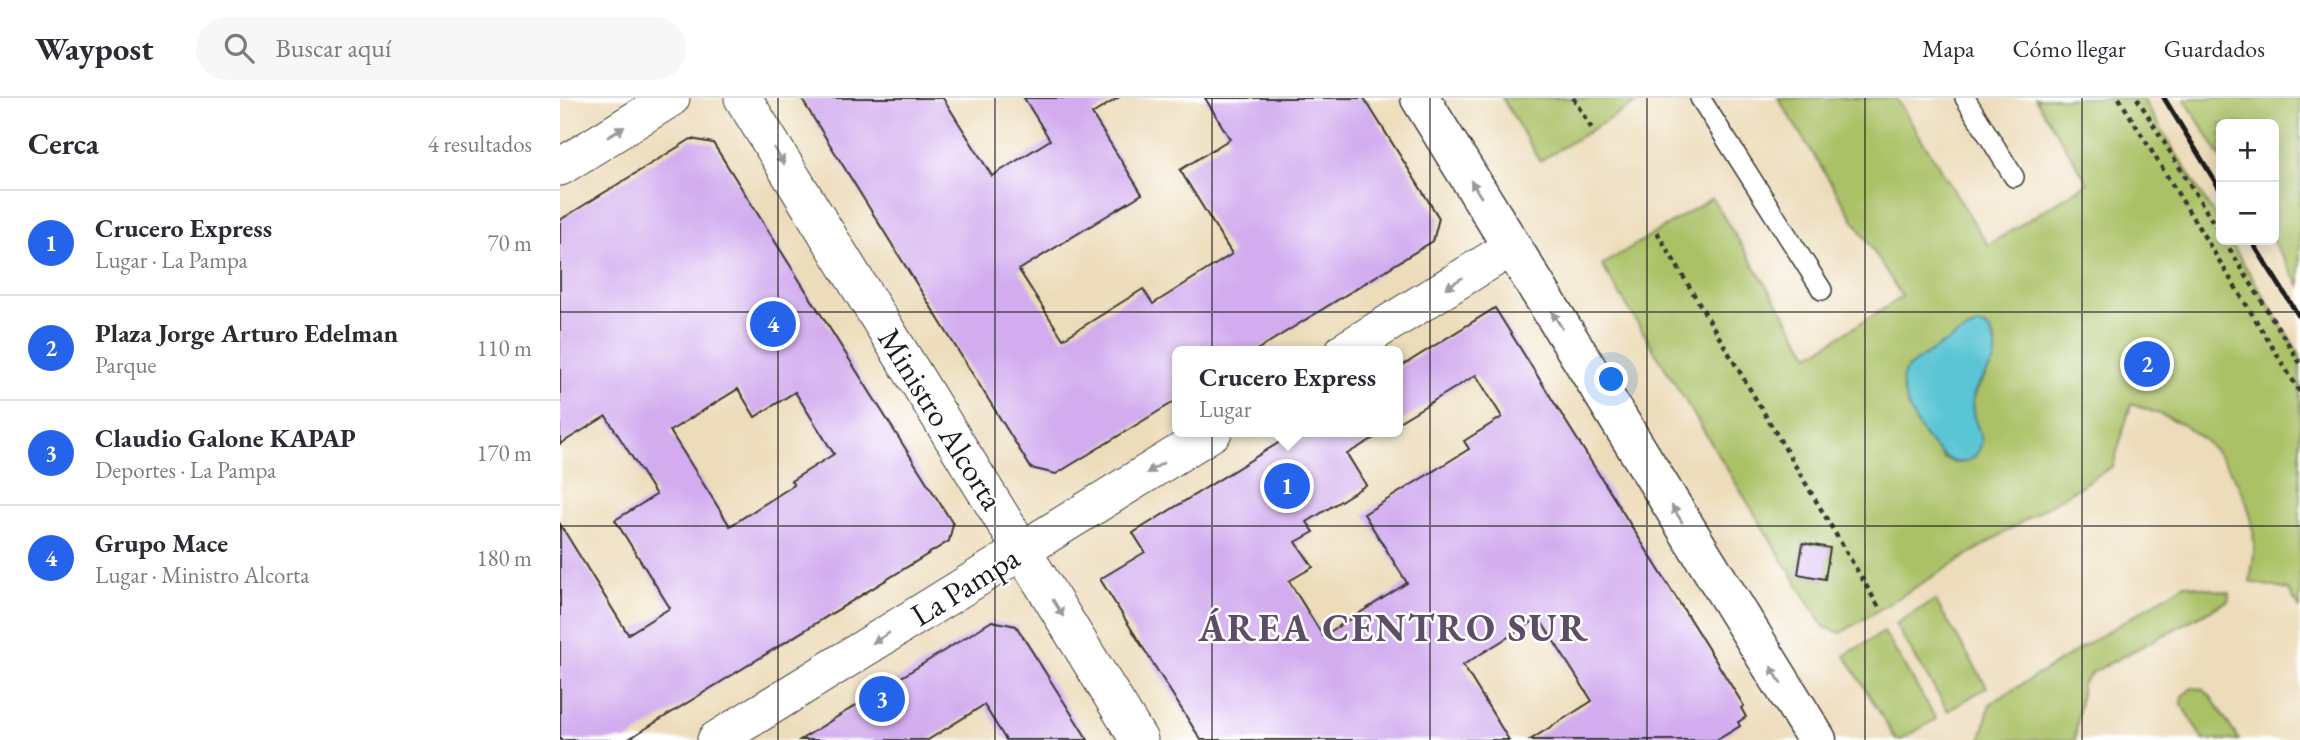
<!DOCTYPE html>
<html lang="es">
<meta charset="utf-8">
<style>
body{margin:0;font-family:"EB Garamond",serif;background:#f7f7f7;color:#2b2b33}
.controls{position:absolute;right:21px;top:21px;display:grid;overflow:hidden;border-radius:10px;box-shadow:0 4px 18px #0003}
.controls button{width:63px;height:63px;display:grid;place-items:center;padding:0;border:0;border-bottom:2px solid #e1e1e2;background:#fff;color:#2b2b33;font:35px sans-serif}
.you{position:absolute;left:1052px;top:282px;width:24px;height:24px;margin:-18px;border:5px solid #fff;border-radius:50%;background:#1a73e8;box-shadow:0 0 0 10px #1a73e833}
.badge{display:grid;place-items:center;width:46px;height:46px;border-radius:50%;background:#2563eb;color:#fff;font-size:23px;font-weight:700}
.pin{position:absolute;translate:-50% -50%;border:4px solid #fff;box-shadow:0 2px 7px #0006}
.popup{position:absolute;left:612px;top:248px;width:231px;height:91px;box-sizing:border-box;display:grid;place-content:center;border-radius:10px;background:#fff;filter:drop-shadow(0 2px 5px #0005);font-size:23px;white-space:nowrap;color:#7c7c81}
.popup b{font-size:26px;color:#2b2b33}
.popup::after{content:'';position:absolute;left:50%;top:100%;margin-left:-14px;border:14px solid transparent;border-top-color:#fff}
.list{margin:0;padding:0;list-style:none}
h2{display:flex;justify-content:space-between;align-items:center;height:91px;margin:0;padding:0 28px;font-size:30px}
h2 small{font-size:23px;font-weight:400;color:#7c7c81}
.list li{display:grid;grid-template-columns:46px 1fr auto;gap:21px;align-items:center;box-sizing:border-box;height:105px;padding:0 28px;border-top:2px solid #e1e1e2}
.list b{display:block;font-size:26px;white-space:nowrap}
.list p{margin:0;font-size:23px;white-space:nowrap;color:#7c7c81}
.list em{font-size:23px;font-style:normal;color:#7c7c81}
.icon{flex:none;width:38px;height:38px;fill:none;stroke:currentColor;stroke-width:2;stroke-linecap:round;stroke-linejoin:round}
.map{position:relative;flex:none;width:1740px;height:642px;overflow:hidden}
header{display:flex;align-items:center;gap:42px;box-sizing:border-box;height:98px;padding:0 35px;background:#fff;border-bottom:2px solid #e1e1e2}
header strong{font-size:33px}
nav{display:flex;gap:38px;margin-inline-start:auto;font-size:24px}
.search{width:490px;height:63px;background:#f7f7f7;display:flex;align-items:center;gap:18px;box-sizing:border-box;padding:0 24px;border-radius:38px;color:#7c7c81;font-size:26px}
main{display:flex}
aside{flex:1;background:#fff}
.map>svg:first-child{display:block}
.green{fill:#abc166;stroke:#646e41;stroke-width:2;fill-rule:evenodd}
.water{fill:#5ac5d4;stroke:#3b7078;stroke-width:2}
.building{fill:#d2acef;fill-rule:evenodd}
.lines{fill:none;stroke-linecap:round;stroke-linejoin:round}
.service-casing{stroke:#3b3934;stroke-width:22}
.minor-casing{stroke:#3b3934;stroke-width:39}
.secondary-casing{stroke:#3b3934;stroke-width:41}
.path{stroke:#3b3934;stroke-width:4.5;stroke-dasharray:5 5;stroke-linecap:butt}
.service{stroke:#fff;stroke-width:19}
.minor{stroke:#fff;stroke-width:37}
.secondary{stroke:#fff;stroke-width:38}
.rail{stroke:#1c1c1c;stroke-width:5}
.oneway{fill:#999}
.grid{fill:none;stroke:#1c1c1c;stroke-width:2;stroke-opacity:0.55}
.labels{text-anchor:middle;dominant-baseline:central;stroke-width:5;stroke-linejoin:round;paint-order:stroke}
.street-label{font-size:32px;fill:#1c1c1c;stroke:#fff}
.district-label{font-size:38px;font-weight:bold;letter-spacing:2px;fill:#5c4e66;stroke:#fff}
</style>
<header>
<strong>Waypost</strong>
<div class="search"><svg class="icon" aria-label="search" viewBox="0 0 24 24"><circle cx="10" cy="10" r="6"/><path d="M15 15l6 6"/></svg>Buscar aquí</div>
<nav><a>Mapa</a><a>Cómo llegar</a><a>Guardados</a></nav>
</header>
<main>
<aside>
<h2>Cerca<small>4 resultados</small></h2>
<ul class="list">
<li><span class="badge">1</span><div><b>Crucero Express</b><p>Lugar · La Pampa</p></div><em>70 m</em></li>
<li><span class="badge">2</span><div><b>Plaza Jorge Arturo Edelman</b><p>Parque</p></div><em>110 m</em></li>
<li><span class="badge">3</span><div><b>Claudio Galone KAPAP</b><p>Deportes · La Pampa</p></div><em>170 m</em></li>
<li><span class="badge">4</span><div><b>Grupo Mace</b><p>Lugar · Ministro Alcorta</p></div><em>180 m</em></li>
</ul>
</aside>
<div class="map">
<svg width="1740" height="642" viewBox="0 0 1740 642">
<rect width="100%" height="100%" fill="#fff"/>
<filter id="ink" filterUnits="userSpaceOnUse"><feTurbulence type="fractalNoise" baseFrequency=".0143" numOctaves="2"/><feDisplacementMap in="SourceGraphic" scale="14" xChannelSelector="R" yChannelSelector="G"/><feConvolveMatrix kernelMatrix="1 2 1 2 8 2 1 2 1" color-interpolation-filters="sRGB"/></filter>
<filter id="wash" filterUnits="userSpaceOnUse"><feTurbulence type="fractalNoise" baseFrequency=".00686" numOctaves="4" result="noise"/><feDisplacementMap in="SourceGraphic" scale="28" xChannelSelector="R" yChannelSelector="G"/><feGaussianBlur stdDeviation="1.57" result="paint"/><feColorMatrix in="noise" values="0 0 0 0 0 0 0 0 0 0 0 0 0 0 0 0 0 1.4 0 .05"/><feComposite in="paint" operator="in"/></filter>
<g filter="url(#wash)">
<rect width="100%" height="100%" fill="#eddcba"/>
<g class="green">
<path d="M942,0H1084L980,63Z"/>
<path d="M1218,0H1336L1428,147L1528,85L1475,0H1582L1661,128V142H1669L1740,257V510L1728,492L1690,484C1691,473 1694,462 1694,452C1696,401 1664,351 1621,326C1605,317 1588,312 1571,306L1553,368L1281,535L1264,529L1042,167L1152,100L1250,257L1342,199ZM1419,227H1424C1464,268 1390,282 1420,335L1402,365H1394L1383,360L1342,280L1350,268ZM1243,445L1270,450L1264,481L1238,476Z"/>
<path d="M1624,0H1740V188L1712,142H1714V26H1661V60Z"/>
<path d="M1625,486L1670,495L1668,503L1533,574L1522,586L1515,642H1421L1430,606Z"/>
<path d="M1375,502L1427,589L1388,613L1335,526Z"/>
<path d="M1324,534L1376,621L1341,642H1336L1285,557Z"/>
<path d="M1632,590L1643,591L1651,599L1679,642H1643L1621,605L1622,598Z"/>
</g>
<path class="water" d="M1419,227C1427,228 1431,233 1433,241C1444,270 1417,276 1413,300C1410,317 1418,327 1422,342C1420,352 1417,359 1407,363C1379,376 1331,296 1345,273C1350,265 1408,230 1419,227Z"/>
<g id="blocks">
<g class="building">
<path d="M241,0H383L432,78L490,42L464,0H558L532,16L582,96L459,172L503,241L583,191L593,206L672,156L620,72L670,41L645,0H804L879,120L873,143L695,253H617V302L496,376L471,370Z"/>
<path d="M131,41L153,45L393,426L389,443L67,642H0V426L68,536L110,510L55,422L96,397L46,318L0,346V122ZM178,291L195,319L235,294L274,356L231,383L234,387L170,428L110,333Z"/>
<path d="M935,210L1184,608L1181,610L1186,619L1178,624L1180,628L1157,642H970L1032,603L979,520L903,567L949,642H641L540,481L585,454L573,435L736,334H824L787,356L806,387L747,424L754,434L736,444L753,469L729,483L763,538L847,485L804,416L909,351L904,343L942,319L916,277L837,325V271Z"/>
<path d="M1243,445L1270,450L1265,481L1238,476Z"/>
<path d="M432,523L456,528L528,642H446L424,607L368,642H240Z"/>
</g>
</g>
</g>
<g filter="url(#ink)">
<use href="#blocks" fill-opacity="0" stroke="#3b3934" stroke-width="2"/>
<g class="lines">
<defs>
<g id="service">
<path d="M1140,0L1262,192"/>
<path d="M1405,0L1454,79"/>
</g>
<g id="minor">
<path d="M183,0L579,642"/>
<path d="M0,69L111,0"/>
<path d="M784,253L952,149"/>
<path d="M156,642L653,334"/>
</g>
<path id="secondary" d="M860,0L1257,642"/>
</defs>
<use href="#service" class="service-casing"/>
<use href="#minor" class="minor-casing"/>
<use href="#secondary" class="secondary-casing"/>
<g class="path">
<path d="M1013,0L1032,31"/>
<path d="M1559,0L1740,294"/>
<path d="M1577,0L1661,137"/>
<path d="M1097,134L1320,511"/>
<path d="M1664,142L1740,265"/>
</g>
<use href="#service" class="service"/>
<use href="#minor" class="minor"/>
<use href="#secondary" class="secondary"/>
<g class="rail">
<path d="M1604,0L1661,93"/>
<path d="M1691,142L1740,220"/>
</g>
</g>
<defs><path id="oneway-solid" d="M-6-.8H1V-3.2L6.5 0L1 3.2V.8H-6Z" transform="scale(1.75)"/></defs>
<g class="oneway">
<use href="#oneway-solid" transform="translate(56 34) rotate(-32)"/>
<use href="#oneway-solid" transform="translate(219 58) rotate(58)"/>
<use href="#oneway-solid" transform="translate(916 91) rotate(-122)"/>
<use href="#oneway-solid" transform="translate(894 185) rotate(148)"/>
<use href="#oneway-solid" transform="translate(997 222) rotate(-122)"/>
<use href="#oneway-solid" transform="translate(595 370) rotate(148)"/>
<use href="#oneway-solid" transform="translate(1117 416) rotate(-122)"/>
<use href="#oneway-solid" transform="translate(498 510) rotate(58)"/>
<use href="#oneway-solid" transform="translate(321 540) rotate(148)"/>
<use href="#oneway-solid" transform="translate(1216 577) rotate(-122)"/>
</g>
</g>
<path class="grid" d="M218,0V642M435,0V642M652,0V642M870,0V642M1087,0V642M1305,0V642M1522,0V642M0,214H1740M0,428H1740"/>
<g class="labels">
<g class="street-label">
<text transform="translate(381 321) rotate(58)">Ministro Alcorta</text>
<text transform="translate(405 488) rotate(-32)">La Pampa</text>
</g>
<g class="district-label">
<text x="834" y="529">ÁREA CENTRO SUR</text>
</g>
</g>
</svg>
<div class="controls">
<button>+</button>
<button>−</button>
</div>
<div class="you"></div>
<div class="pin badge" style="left:727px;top:388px">1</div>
<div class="popup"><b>Crucero Express</b>Lugar</div>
<div class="pin badge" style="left:1587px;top:266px">2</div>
<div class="pin badge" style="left:322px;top:601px">3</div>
<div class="pin badge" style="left:213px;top:226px">4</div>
</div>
</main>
